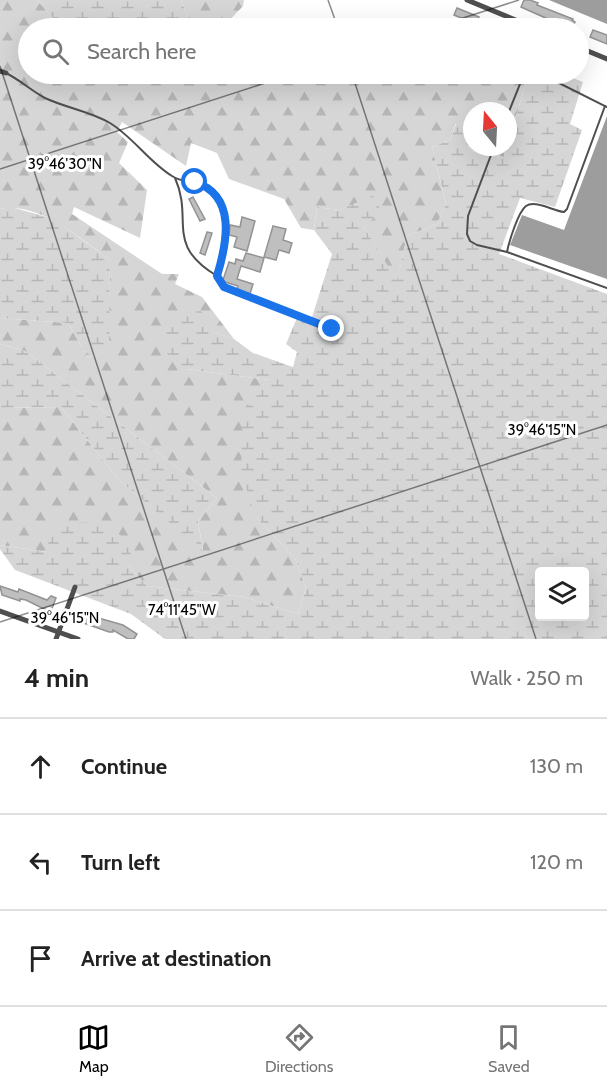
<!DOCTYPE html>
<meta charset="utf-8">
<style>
body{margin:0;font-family:Cabin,sans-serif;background:#f2f2f2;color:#222}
.controls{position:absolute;right:18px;bottom:18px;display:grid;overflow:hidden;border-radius:6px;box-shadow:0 6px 24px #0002}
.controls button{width:54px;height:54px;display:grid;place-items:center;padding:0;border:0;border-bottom:2px solid #e0e0e0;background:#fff;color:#222;font:30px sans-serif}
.compass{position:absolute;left:463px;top:102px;width:54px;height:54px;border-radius:50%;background:#fff;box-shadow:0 6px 24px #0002;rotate:342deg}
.stop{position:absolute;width:18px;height:18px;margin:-14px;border:4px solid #1a73e8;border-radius:50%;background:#fff}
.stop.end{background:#1a73e8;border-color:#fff;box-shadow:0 2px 6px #0008}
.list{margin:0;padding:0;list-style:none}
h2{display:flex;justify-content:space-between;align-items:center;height:78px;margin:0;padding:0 24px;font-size:26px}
h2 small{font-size:20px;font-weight:400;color:#767676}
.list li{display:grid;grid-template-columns:39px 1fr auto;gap:18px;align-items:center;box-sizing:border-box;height:96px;padding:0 24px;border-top:2px solid #e0e0e0}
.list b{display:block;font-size:22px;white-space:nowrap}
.list em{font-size:20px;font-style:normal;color:#767676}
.icon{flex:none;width:33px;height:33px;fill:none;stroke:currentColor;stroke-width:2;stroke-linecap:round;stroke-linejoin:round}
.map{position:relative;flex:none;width:607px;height:639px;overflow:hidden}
.search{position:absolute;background:#fff;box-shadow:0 6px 24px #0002;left:18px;right:18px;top:18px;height:66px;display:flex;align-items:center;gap:15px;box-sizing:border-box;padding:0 21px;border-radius:33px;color:#767676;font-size:22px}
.sheet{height:366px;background:#fff}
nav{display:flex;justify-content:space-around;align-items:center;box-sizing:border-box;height:84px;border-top:2px solid #e0e0e0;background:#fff;font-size:16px;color:#767676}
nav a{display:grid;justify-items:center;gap:3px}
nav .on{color:#000}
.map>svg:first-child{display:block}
.forest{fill:url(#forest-firs)}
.wetland{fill:url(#wetland-marsh);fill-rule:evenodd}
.water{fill:#9d9d9d}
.building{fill:#bfbfbf;stroke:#939393;stroke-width:1.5}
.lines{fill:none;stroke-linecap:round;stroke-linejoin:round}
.lane{stroke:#4f4f4f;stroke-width:2}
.street{stroke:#4f4f4f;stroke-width:5}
.route{stroke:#1a73e8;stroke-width:8}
.ticks{fill:none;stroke:#000;stroke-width:1.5;stroke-opacity:0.45}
.ticks-label{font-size:15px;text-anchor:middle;fill:#000;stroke:#fff;stroke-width:6;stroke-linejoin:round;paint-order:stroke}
</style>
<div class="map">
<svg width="607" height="639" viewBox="0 0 607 639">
<defs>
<pattern id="forest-firs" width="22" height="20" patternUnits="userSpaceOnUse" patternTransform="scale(1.5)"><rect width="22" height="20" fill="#d6d6d6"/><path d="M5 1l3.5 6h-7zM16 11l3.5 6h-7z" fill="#b6b6b6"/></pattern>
<pattern id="wetland-marsh" width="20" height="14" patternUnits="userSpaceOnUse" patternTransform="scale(1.5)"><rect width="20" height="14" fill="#d6d6d6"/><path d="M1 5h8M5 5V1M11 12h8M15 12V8" fill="none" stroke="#b6b6b6"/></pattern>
</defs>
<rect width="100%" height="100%" fill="#fff"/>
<g class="forest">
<path d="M0,0H37L62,28H28V74H531L528,76L508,143V111H472V147H507L504,157L471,151L456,123L450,140L432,147L446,204L437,224L407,236L397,282L364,227L377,195L339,210L317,207L314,230L301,228L284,199L229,179L217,153L191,143L186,166L122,122L117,132L128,142L119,163L147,190L140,238L74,207L72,214L162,274H179L175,284L202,297L234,339L217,333L186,369L269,380L255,516L295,558L306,588L298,614L244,597L147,586L127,564L0,545V408L61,407L119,480L203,550L198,521L217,498L25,351L0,344V318L68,323L88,358L108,351L110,260C79,238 41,202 0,209Z"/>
<path d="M181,0H244L243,6L224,26L277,19L289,28H192Z"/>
</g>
<g class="wetland">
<path d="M37,0H181L192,28H62Z"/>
<path d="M531,74H563L583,82L570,124L582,130L555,207L520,198L499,254L607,294V639H165L131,614L15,570L0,549V545L47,552L51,524L100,522L134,544L127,564L147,586L244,597L298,614L306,588L295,558L255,516L241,471L243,410L269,380L186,369L165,352L161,330L195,303L217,333L234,339L253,353L293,367L297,352L286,344L297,318L312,317L332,254L314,230L317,207L339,210L377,194L380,212L364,227L397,281L407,236L437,224L446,204L432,147L450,140L457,122L471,151L504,157L528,76ZM540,572H584V616H540Z"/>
<path d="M11,207L54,219L110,260L109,351L88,358L68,323L0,318V209Z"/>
<path d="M0,344L25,351L217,498L198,521L203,551L119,480L61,407L0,408Z"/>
</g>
<g class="water">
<path d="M549,0H607V24Z"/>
<path d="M607,116V279L510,245L522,215L564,230Z"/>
</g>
<g class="building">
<path d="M524,0H530L538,3L537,5L573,19L572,20L575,22L572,28H568L521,7Z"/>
<path d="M457,8L479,17L476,24L454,15Z"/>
<path d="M593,30L607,35V44L590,37Z"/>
<path d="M193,197L205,219L200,221L189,199Z"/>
<path d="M242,217L255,221L247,251L234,247L237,237L229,235L230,225L240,227Z"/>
<path d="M273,226L286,229L283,240L292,243L289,253L279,250L276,260L264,257Z"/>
<path d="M207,232L212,233L205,255L200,253Z"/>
<path d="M246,253L264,258L260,272L241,266L237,279L253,284L250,294L237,290L238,286L225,282L223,280L229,262L235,264L236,259L243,261Z"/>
<path d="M0,586L18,592L19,589L47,600L51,596L56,598L51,611H48L26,600L20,599V601L2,595Z"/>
<path d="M90,610L96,613L95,617L123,625L137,634L134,639H128L113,630V632H109L78,621L81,614L87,617Z"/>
</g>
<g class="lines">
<g class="lane">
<path d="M6,73C20,80 32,91 45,98C66,108 90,111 110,123C133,137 149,162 172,176C187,186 206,179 217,196C232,220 224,251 217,276C164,244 194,220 175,178"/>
<path d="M541,74L607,107"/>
<path d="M508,114L524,74"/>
<path d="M494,147L468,216L467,234L470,241L477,245L507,252L607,288"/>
<path d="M507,252C509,242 518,212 526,206C530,203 536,204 540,205C549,207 556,211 564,212L567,209L605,106"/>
<path d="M217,276L224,287L232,292L282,308L332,329"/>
</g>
<g class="street">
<path d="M467,0L535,28"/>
<path d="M578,47L607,59"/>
<path d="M0,71L6,73"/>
<path d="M0,611L78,639"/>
<path d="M56,639L75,587"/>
</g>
</g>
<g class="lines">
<path class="route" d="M195,182C237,196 227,243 217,276L224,287L332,329"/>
</g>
<path class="ticks" d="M328,0L338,28M432,28L519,0M0,66L186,639M352,74L536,639M0,169L293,74M0,622L607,425"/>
<g class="ticks-label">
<text x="65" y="169">39°46'30"N</text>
<text x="542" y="435">39°46'15"N</text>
<text x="182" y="615">74°11'45"W</text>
<text x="65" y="623">39°46'15"N</text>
</g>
</svg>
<div class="controls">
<button><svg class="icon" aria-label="layers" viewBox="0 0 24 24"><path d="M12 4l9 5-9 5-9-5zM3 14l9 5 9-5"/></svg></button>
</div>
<svg class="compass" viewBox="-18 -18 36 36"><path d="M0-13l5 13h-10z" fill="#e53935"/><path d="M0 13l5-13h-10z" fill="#767676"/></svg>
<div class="stop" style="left:195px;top:182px"></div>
<div class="stop end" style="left:332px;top:329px"></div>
<div class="search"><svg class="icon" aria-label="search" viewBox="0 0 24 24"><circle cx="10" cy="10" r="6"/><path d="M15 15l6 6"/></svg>Search here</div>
</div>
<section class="sheet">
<h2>4 min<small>Walk · 250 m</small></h2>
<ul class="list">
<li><svg class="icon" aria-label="ahead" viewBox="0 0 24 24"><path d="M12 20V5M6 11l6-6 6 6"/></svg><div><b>Continue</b></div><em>130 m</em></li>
<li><svg class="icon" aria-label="left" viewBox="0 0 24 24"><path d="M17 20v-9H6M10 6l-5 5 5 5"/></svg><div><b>Turn left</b></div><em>120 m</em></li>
<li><svg class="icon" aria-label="arrive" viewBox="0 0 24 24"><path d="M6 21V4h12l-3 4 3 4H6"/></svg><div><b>Arrive at destination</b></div></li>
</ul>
</section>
<nav>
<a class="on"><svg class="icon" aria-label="map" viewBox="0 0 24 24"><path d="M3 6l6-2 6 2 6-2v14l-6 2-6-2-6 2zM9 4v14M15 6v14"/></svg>Map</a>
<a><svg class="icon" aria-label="directions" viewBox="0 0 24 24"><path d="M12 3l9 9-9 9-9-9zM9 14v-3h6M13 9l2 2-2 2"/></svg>Directions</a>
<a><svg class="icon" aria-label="saved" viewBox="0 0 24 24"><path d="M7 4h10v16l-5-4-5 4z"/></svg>Saved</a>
</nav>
